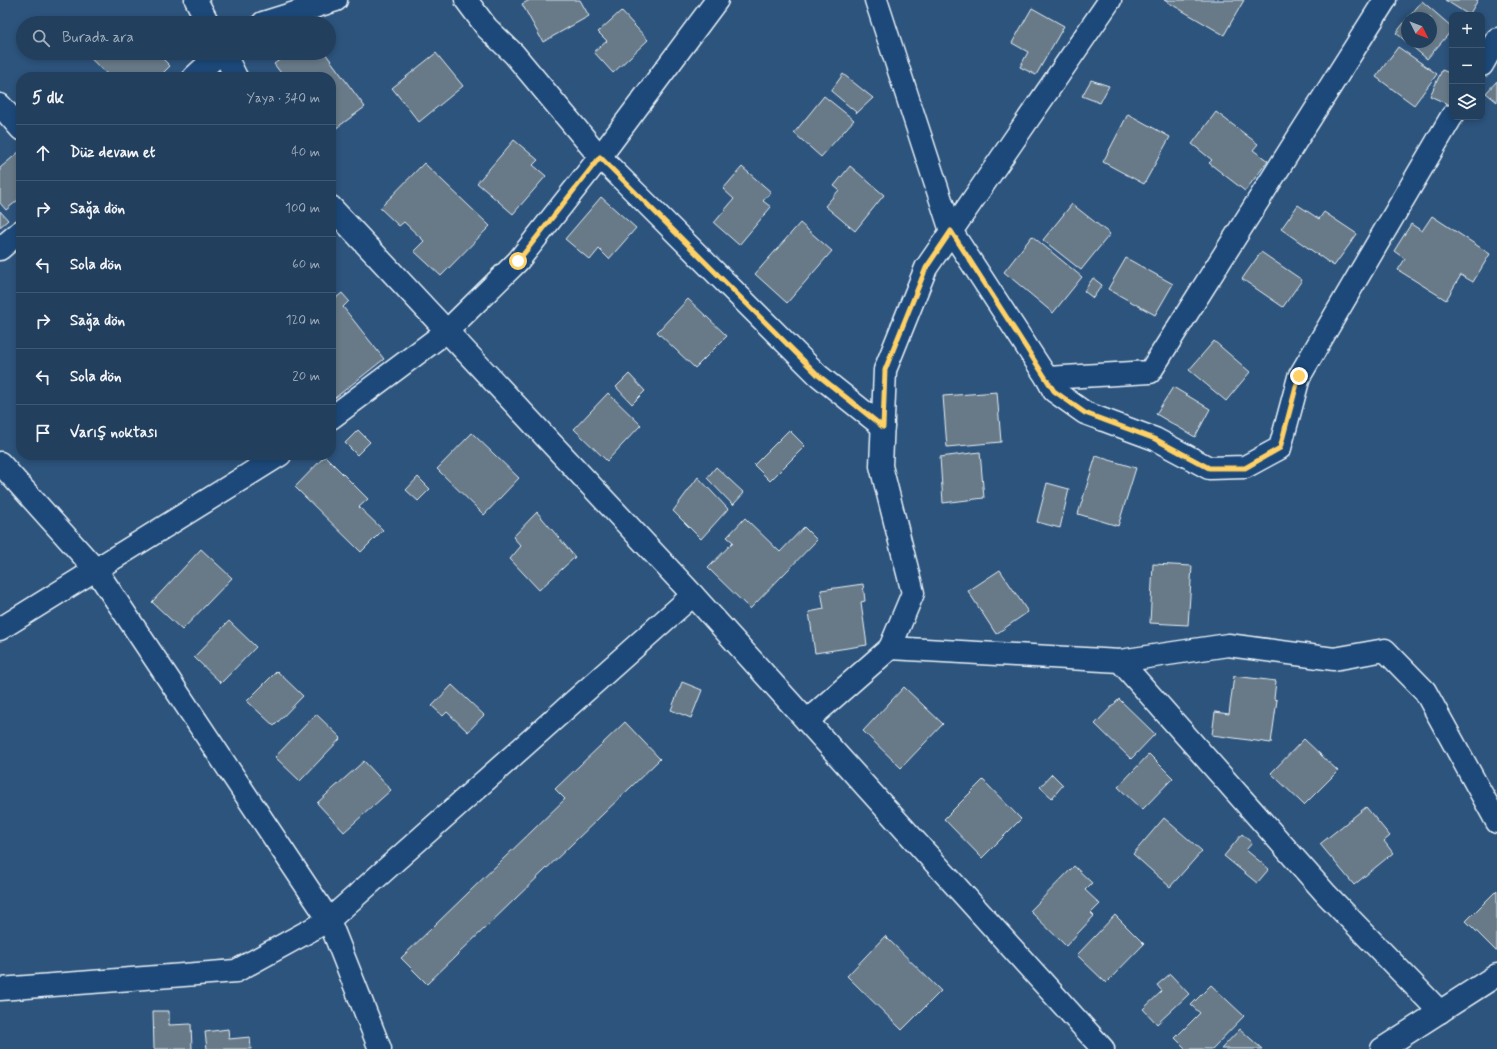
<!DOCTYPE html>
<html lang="tr">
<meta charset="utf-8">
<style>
body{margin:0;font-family:Mynerve,sans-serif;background:#2e4a67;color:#f1f3f6}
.controls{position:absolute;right:12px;top:12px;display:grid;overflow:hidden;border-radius:8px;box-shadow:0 2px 6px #0003}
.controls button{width:36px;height:36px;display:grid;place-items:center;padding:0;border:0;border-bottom:1px solid #3f5873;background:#223f5e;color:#f1f3f6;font:20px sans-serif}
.compass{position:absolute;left:1401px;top:12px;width:36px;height:36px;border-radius:50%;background:#223f5e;box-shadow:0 2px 6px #0003;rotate:132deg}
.stop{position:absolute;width:12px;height:12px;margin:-9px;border:3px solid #ffd166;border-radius:50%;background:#fff}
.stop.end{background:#ffd166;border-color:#fff;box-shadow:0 1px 4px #0008}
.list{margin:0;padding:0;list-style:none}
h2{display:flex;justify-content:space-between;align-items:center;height:52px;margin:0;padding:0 16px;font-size:17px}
h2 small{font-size:13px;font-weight:400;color:#a2afbc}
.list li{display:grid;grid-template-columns:26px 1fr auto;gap:12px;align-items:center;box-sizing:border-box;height:56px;padding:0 16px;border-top:1px solid #3f5873}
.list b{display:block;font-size:15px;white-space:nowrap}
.list em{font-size:13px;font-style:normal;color:#a2afbc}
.icon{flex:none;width:22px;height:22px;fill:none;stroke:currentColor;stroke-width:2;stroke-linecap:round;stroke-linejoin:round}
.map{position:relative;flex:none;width:1497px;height:1049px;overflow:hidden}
.search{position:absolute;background:#223f5e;box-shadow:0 2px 6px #0003;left:16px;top:16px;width:320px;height:44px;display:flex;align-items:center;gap:10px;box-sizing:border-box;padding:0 14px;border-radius:22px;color:#a2afbc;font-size:15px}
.panel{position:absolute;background:#223f5e;box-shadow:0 2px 6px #0003;left:16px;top:72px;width:320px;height:388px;border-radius:16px}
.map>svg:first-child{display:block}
.building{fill:#677a88;stroke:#e8f1f8}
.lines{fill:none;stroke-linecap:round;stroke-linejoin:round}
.street-casing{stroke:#e8f1f8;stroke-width:25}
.street{stroke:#1f4a7a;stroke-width:22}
.route{stroke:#ffd166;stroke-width:5}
</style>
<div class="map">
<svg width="1497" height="1049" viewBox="0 0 1497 1049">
<rect width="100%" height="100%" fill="#2d547d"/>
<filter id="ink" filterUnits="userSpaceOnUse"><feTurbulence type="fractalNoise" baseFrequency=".025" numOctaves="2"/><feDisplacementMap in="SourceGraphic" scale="8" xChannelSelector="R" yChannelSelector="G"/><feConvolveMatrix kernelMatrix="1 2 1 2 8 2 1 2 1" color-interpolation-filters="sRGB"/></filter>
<g filter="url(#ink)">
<g class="building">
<path d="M530,0H580L589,16L543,42L522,4Z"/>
<path d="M1164,0H1244L1224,35Z"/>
<path d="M1445,0H1478L1469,15Z"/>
<path d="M1422,1L1452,27V30L1427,59L1396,33L1407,19V42H1431V18H1408Z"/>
<path d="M1032,8L1064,26L1036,75L1020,67L1028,52L1012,43Z"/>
<path d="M621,11L648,40L613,73L594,52L607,41L598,32Z"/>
<path d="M1398,47L1437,74L1414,105L1376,77Z"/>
<path d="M157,53L170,66L159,77H110L86,54Z"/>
<path d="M289,53H325L365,107L331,132V77H284L274,64Z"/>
<path d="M436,53L463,86L419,122L392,88Z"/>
<path d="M1442,70L1452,74V99L1450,105L1430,96Z"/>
<path d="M843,74L873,98L857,113L831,91Z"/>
<path d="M1091,80L1109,86L1100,103L1082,96Z"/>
<path d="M1497,81V102L1486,93Z"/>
<path d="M824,96L854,120L821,157L794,133Z"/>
<path d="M1216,112L1258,144L1253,150L1268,161L1245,191L1209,163L1212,160L1192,144Z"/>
<path d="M1128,114L1170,137L1144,184L1103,162Z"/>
<path d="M514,140L538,160L533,165L546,176L513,214L477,183Z"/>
<path d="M20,151L21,204L18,200L6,210L0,203V168Z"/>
<path d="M424,163L490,226L441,276L414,251L424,241L404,222L399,226L380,208Z"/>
<path d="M850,166L884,195L855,231L825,206L839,190L834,186Z"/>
<path d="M742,167L771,192L763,201L771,207L739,245L714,223L734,199L723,189Z"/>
<path d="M601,197L636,228L609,259L599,249L590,260L565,239Z"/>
<path d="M1072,204L1110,234L1081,270L1043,240Z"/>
<path d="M1298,205L1319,219L1324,212L1357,234L1334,266L1281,229Z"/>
<path d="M0,211L8,220L0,227Z"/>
<path d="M1432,216L1490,254L1473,282L1461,275L1446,300L1398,270L1405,259L1394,251L1411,224L1422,231Z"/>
<path d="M800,223L832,251L787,303L755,274Z"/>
<path d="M1032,236L1082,277L1053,313L1004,272Z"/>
<path d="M1261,252L1302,280L1283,307L1242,279Z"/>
<path d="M1126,258L1173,284L1155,315L1108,289Z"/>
<path d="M1093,278L1102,285L1093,298L1084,291Z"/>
<path d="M342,293L349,301L343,307L384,359L331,401V302Z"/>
<path d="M688,299L727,336L695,368L657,332Z"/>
<path d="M1214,341L1250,372L1226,401L1189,370Z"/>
<path d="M629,374L645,391L632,404L616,387Z"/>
<path d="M1173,387L1210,409L1195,437L1156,414Z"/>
<path d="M997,392L1001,442L947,447L943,396Z"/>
<path d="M608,393L641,425L607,461L574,429Z"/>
<path d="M358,430L370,442L357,455L345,443Z"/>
<path d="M789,430L805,446L770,481L754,465Z"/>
<path d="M472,433L519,478L484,515L437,469Z"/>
<path d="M980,452L984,498L943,503L940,457Z"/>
<path d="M325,456L368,499L359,507L383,530L361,552L295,487Z"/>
<path d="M1096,456L1136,468L1118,526L1078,514Z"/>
<path d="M716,467L744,493L733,505L707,478Z"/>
<path d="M418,477L430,489L418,501L406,490Z"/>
<path d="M698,477L728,509L701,539L673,511Z"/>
<path d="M1047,483L1069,489L1060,528L1037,522Z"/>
<path d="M537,512L575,557L539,590L510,559L521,546L513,537Z"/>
<path d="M745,518L780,552L804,527L817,540L750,609L708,568L733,542L727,537Z"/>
<path d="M201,549L232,578L182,630L152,602Z"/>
<path d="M1153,564L1192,566L1188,625L1150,623Z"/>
<path d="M1000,570L1028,612L996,634L968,591Z"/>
<path d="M863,584L865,601L861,602L867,645L815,653L809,612L824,609L821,590Z"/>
<path d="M229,621L256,647L221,683L194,657Z"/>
<path d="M277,671L303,696L274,726L247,701Z"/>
<path d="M1234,676L1276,681L1274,699L1277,700L1271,743L1212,735L1215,712L1229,714Z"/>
<path d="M682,682L702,690L691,718L671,710Z"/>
<path d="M452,685L484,715L468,732L447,712L443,716L432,706Z"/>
<path d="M904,687L943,724L901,768L863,731Z"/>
<path d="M1119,699L1155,734L1131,759L1095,724Z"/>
<path d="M316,714L341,738L300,781L275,757Z"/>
<path d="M625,722L660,759L427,984L401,958L565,799L555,789Z"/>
<path d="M1304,739L1338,771L1304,805L1271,773Z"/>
<path d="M1149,754L1173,778L1142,810L1118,787Z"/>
<path d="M364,761L391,790L344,832L317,803Z"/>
<path d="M1052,774L1063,785L1052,798L1040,787Z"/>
<path d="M983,780L1021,819L982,858L944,819Z"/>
<path d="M1366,807L1390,836L1384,841L1393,853L1354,885L1320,844Z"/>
<path d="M1164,818L1202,851L1170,887L1133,854Z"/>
<path d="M1242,834L1252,843L1246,850L1269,869L1257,883L1224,856Z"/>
<path d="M1074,866L1092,883L1085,890L1100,904L1091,913L1094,916L1066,946L1030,911Z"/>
<path d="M1497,890V951H1496L1466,921Z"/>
<path d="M1115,915L1144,944L1106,983L1077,955Z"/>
<path d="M885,936L941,991L902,1030L847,976Z"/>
<path d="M1170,974L1189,994L1157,1024L1143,1009L1162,991L1157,985Z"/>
<path d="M1211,985L1244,1016L1212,1049H1186L1175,1038L1200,1013L1191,1005Z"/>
<path d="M153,1011H169V1025L191,1024L192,1049H154Z"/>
<path d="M228,1029L229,1039L250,1037L251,1049H207L205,1032Z"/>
<path d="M1240,1029L1262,1049H1221Z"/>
</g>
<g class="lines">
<defs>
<g id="street">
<path d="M196,0L208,23"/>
<path d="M466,0L487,28L514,54L600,157L818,375L883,427"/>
<path d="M876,0L951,231L1047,378L1150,372L1385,0"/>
<path d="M263,23L336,0"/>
<path d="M224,53L236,77"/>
<path d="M1482,65L1497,39"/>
<path d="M194,77L220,53"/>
<path d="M0,105L21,129"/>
<path d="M331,207L693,595L1103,1049"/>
<path d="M0,249L21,231"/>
<path d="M1047,378L1054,391L1085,413L1155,439L1209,468L1245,467L1280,448L1299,377L1452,116"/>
<path d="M331,418L447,331L518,261L600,157L717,0"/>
<path d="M0,463L96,570L329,920L380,1049"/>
<path d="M0,629L280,455"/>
<path d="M890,648L1120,661L1327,895L1440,1012"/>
<path d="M1120,661L1228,645L1334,659L1385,650L1425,691L1497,822"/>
<path d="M807,721L890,648L913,593L881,466L885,370L926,268L1110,0"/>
<path d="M0,989L236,971L329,920L693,595"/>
<path d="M1382,1049L1497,975"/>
</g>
</defs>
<use href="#street" class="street-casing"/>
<use href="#street" class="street"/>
</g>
</g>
<g class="lines" filter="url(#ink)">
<path class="route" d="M518,261L600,157L818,375L883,427L885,370L926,268L951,231L1054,391L1085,413L1155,439L1209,468H1245L1280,448L1299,376"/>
</g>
</svg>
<div class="controls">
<button>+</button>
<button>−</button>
<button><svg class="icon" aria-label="layers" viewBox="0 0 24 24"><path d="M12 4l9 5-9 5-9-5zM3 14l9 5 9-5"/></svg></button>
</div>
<svg class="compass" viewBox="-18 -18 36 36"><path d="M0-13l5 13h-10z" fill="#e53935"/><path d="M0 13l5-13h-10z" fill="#a2afbc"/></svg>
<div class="stop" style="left:518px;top:261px"></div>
<div class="stop end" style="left:1299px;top:376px"></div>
<div class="search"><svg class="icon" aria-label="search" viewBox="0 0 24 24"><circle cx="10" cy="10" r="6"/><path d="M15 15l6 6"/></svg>Burada ara</div>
<section class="panel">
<h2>5 dk<small>Yaya · 340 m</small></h2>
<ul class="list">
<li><svg class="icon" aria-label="ahead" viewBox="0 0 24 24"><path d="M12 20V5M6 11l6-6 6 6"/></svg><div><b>Düz devam et</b></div><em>40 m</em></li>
<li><svg class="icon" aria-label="right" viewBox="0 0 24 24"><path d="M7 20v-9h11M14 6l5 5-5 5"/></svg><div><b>Sağa dön</b></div><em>100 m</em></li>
<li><svg class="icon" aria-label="left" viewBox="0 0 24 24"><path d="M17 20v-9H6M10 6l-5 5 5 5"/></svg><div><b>Sola dön</b></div><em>60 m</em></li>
<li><svg class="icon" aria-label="right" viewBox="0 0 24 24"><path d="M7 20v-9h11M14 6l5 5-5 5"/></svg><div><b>Sağa dön</b></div><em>120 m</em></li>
<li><svg class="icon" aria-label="left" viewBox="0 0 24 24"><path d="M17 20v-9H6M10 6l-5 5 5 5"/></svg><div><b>Sola dön</b></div><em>20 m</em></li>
<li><svg class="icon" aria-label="arrive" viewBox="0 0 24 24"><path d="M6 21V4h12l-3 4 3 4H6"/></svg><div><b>Varış noktası</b></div></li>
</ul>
</section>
</div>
